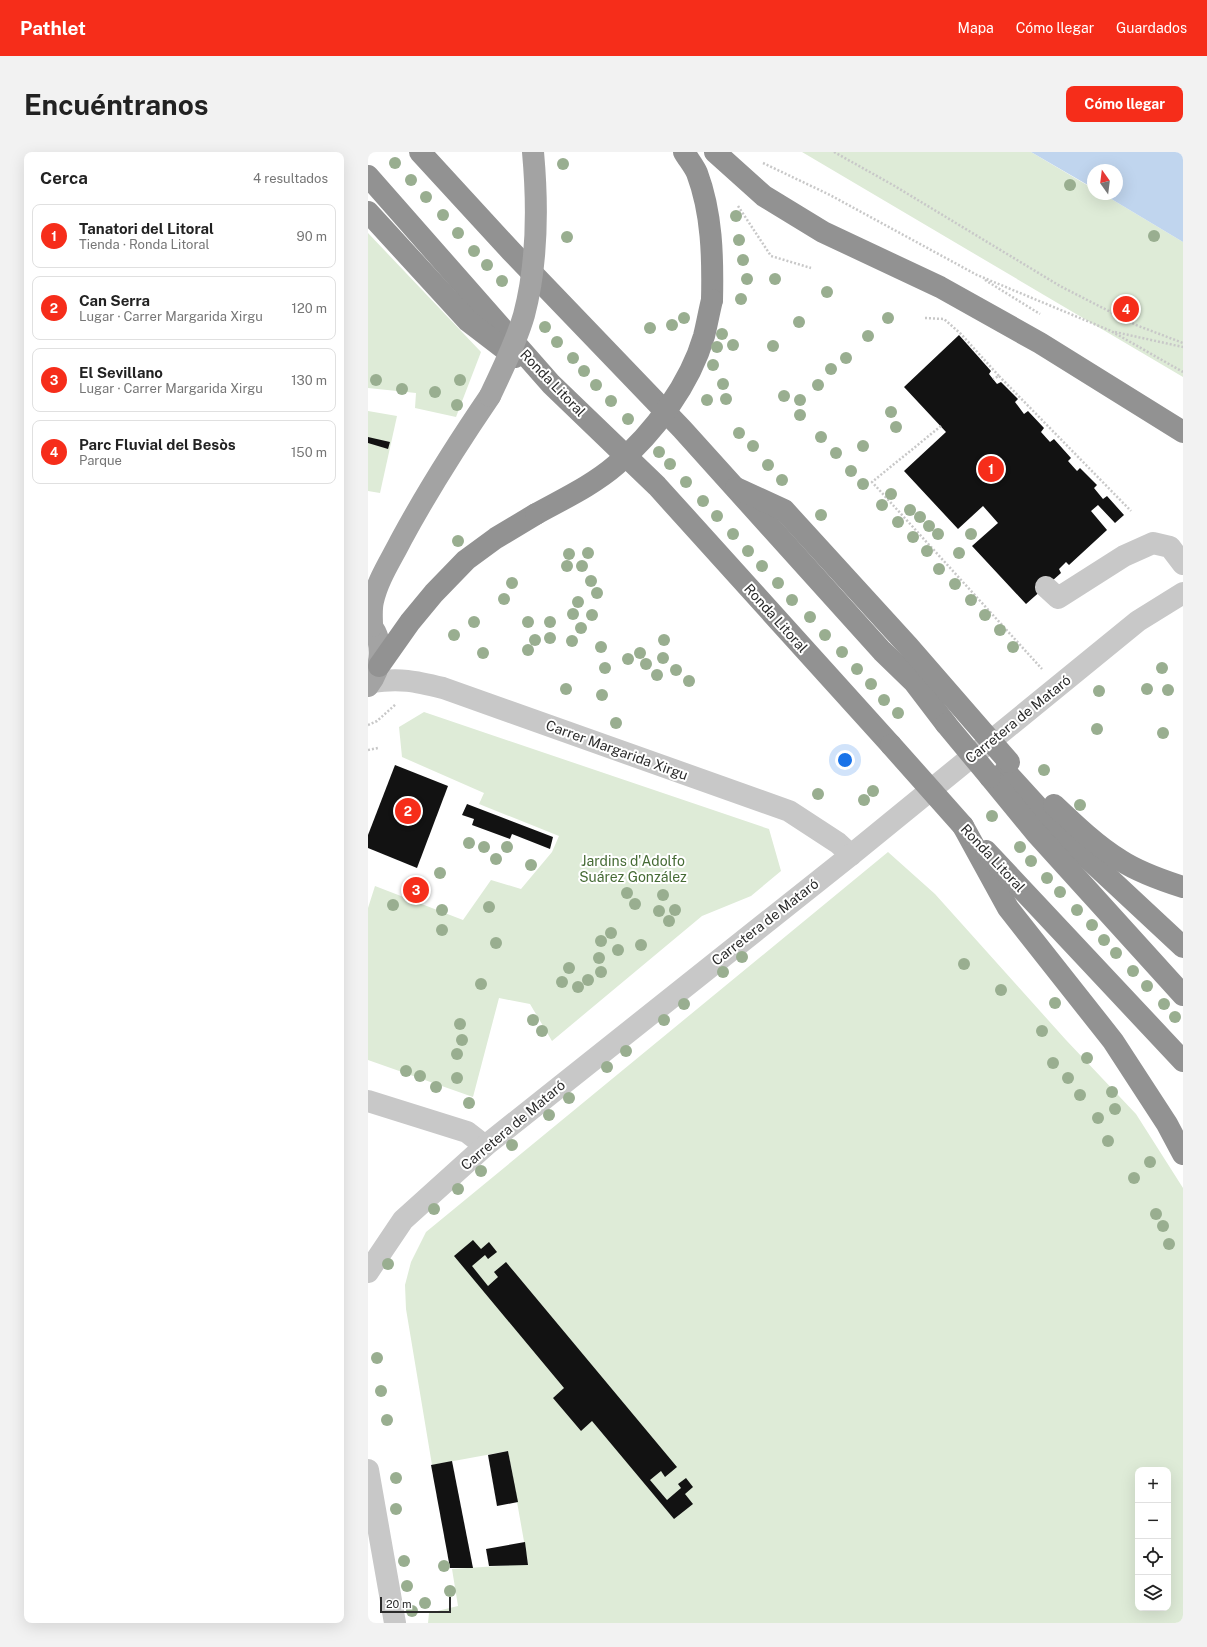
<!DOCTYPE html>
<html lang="es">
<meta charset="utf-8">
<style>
body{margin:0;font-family:"Public Sans",sans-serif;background:#f2f2f2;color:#222}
.controls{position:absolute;right:12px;bottom:12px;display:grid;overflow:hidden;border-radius:8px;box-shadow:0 4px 16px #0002}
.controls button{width:36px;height:36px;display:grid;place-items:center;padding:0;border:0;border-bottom:1px solid #e0e0e0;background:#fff;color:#222;font:20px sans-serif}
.compass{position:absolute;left:719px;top:12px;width:36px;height:36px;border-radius:50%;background:#fff;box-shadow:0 4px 16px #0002;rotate:346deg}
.scale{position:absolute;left:12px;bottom:10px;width:71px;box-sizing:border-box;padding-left:4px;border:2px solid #2b2b2b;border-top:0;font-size:11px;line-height:14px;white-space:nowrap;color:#2b2b2b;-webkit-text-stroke:3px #fff;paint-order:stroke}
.you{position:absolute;left:477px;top:608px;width:14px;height:14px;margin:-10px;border:3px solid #fff;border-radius:50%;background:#1a73e8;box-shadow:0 0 0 6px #1a73e833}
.badge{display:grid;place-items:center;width:26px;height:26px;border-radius:50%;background:#f62d1a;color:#fff;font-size:13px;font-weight:700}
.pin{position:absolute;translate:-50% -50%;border:2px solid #fff;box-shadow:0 1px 4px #0006}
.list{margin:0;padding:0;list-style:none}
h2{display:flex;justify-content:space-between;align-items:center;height:52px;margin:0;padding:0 16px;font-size:17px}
h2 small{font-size:13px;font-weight:400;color:#767676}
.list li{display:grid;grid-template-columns:26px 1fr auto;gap:12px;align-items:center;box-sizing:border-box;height:64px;margin:0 8px 8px;padding:0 8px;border:1px solid #e0e0e0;border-radius:8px}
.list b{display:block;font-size:15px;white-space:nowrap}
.list p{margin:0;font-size:13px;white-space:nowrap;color:#767676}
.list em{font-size:13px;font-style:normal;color:#767676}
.icon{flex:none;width:22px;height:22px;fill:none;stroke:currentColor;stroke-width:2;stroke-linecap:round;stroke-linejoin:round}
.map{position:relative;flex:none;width:815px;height:1471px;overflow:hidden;border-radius:8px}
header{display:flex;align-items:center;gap:24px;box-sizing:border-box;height:56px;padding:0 20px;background:#f62d1a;color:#fff}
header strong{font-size:19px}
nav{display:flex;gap:22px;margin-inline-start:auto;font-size:14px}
.intro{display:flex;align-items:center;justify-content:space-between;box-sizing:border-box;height:96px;padding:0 24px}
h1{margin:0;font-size:28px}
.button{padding:10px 18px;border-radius:8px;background:#f62d1a;color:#fff;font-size:14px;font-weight:700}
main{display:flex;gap:24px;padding:0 24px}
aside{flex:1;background:#fff;border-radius:8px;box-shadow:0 4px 16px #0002}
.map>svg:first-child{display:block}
.green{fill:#deebd7;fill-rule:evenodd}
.water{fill:#c0d5ee}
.building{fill:#121212}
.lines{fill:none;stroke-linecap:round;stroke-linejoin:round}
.path{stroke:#c8c8c8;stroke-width:2.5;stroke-dasharray:2 2;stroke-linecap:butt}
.minor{stroke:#c8c8c8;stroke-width:22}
.major{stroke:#a3a3a3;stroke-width:22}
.highway{stroke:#929292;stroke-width:22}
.major-bridge{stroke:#a3a3a3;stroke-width:22}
.highway-bridge{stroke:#929292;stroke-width:22}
.tree{fill:#99ae90}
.labels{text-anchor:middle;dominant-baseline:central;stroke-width:4;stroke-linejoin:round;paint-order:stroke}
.street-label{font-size:14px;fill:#2b2b2b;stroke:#fff}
.park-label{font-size:14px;fill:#466b35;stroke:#fff}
</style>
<header>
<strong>Pathlet</strong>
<nav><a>Mapa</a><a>Cómo llegar</a><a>Guardados</a></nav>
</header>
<div class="intro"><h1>Encuéntranos</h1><a class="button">Cómo llegar</a></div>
<main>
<aside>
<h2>Cerca<small>4 resultados</small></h2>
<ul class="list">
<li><span class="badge">1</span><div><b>Tanatori del Litoral</b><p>Tienda · Ronda Litoral</p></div><em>90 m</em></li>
<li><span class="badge">2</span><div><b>Can Serra</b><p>Lugar · Carrer Margarida Xirgu</p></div><em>120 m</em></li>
<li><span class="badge">3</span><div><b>El Sevillano</b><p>Lugar · Carrer Margarida Xirgu</p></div><em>130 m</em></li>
<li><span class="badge">4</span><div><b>Parc Fluvial del Besòs</b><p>Parque</p></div><em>150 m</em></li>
</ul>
</aside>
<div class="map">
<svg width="815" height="1471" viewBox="0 0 815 1471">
<rect width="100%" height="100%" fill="#fff"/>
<g class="green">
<path d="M434,0H663L724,36L725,42H735L815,90V225Z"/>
<path d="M0,81L113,200L88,265L47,256L48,241L0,236Z"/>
<path d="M0,259L29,264L12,341L0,339Z"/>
<path d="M56,560L401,677L413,719L383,744L334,764L184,889L162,852L131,846L105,945L0,908V756L7,734L95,768L123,728L153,737L184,700L191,684L111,652L116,641L34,605L31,575Z"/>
<path d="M520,700L567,742L698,888L768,962L815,1036V1471H60L61,1461L90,1454L84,1417L160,1412L140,1299L64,1313L38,1157L37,1133L43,1110L58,1080ZM770,1318H800V1456H770Z"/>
</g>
<path class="water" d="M663,0H815V90L735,42H749V18H725V36Z"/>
<g class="building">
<path d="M591,183L623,219L621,222L629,232L633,230L650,247L647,250L656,262L660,259L676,276L673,280L682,290L686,287L703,306L700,309L709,319L712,316L729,333L726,336L735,347L739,344L756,363L747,371L730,353L723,359L739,378L701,413L698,410L691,417L693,421L658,452L604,394L630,371L615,354L590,377L536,319L578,280L536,235Z"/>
<path d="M0,285L22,290L20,297L0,291Z"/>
<path d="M27,613L80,634L49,716L0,696V683Z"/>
<path d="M99,652L185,685L182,697L144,682L142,687L104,673L106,667L94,663Z"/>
<path d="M105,1088L113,1097L121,1090L129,1100L120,1107L117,1103L104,1114L120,1134L130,1125L126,1120L138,1110L309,1315L297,1325L293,1319L282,1328L299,1348L313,1336L310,1332L318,1326L325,1335L317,1342L325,1352L306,1367L224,1269L213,1279L185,1246L196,1236L86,1104Z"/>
<path d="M140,1299L150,1350L129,1354L120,1303Z"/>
<path d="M84,1309L105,1416H82L63,1313Z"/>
<path d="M157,1390L160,1413L121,1414L118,1397Z"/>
</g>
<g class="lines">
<g class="path">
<path d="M466,0L525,33L692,134L768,173L815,191"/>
<path d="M395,11L462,43L609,123L743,179L815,220"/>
<path d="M370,54L403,104L443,116"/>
<path d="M617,128L672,162"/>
<path d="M557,166L576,167L593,182L631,224L625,227"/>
<path d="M747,180L815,195"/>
<path d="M631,224L763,359"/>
<path d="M573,274L504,330L674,517"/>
<path d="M0,573L9,569L28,552"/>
<path d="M0,598L10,596"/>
</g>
<g class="minor">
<path d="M678,435L690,446L756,404L785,391L802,395L815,412"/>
<path d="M3,530C33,526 46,529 75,536L421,659L470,691L483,703"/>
<path d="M0,949L99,980L117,994"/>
<path d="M0,1120L35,1068L117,994L483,703L770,469L815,441"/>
<path d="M0,1318L27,1471"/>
</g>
<g class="major">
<path d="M0,470C17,487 14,517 0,534"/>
<path d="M4,474C4,466 3,457 5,449C10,427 23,408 33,388C60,338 90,291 122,244"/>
</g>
<g class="highway">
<path d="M52,0L143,99L314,277L514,499L546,530L578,572"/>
<path d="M316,0C320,7 326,14 329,21C344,61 345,105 344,148"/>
<path d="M347,0L396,44L455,80L572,135L672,191L815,280"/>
<path d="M0,24L183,232L289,334L523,593"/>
<path d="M0,60L100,169L147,205"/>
<path d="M11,514L42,470L66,441L98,408L128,386L168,362"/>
<path d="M637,619L698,686L815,795"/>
<path d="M622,625L668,681L815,843"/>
<path d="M686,653C706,672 729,694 752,708C769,719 796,729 815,735"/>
<path d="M595,674L640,756L745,889L799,972L815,1002"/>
<path d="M618,699L815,909"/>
</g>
<path class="major-bridge" d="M122,244C134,218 148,191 156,163C170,110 170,55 165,0"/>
<g class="highway-bridge">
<path d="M368,336L416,358L541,495L641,610"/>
<path d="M168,362C195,347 225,333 248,313C286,281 322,232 336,184C339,172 341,160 344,148"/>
<path d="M578,572L622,625"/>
<path d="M523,593L595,674"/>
</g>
</g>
<g class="tree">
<circle cx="27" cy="11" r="6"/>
<circle cx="195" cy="12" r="6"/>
<circle cx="43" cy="28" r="6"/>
<circle cx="702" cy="33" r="6"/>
<circle cx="58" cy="45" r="6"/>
<circle cx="75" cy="63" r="6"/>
<circle cx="368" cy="64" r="6"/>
<circle cx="90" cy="81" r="6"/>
<circle cx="786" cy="84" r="6"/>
<circle cx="199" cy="85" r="6"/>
<circle cx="371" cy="88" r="6"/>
<circle cx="106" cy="99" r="6"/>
<circle cx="375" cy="108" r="6"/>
<circle cx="119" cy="113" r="6"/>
<circle cx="379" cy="127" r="6"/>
<circle cx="407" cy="127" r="6"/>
<circle cx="134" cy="129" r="6"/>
<circle cx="459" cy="140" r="6"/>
<circle cx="373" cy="147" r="6"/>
<circle cx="316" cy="166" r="6"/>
<circle cx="520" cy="166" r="6"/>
<circle cx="431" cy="170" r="6"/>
<circle cx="304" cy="173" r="6"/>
<circle cx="177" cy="175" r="6"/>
<circle cx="282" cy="176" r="6"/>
<circle cx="354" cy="182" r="6"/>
<circle cx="500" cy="184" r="6"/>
<circle cx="189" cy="190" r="6"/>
<circle cx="365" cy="193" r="6"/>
<circle cx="405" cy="194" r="6"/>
<circle cx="349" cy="195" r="6"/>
<circle cx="205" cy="206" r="6"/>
<circle cx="478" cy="206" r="6"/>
<circle cx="345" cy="213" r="6"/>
<circle cx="463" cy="217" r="6"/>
<circle cx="216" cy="219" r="6"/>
<circle cx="8" cy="228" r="6"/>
<circle cx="92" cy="228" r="6"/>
<circle cx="355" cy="232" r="6"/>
<circle cx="228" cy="233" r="6"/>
<circle cx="450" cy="233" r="6"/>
<circle cx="34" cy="237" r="6"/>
<circle cx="67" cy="240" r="6"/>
<circle cx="416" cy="244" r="6"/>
<circle cx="358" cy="247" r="6"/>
<circle cx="339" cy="248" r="6"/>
<circle cx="432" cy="248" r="6"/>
<circle cx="243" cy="249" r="6"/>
<circle cx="89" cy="253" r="6"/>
<circle cx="523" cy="260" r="6"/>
<circle cx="432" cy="263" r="6"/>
<circle cx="260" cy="267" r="6"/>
<circle cx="528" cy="275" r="6"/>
<circle cx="371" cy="281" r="6"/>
<circle cx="453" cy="285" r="6"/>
<circle cx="385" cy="294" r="6"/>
<circle cx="495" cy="294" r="6"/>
<circle cx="291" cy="300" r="6"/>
<circle cx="468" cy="301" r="6"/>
<circle cx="302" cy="312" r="6"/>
<circle cx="400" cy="313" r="6"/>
<circle cx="483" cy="319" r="6"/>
<circle cx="414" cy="328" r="6"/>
<circle cx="318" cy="330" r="6"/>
<circle cx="495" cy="332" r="6"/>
<circle cx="523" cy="342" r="6"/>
<circle cx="335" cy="349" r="6"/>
<circle cx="514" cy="353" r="6"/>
<circle cx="542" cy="358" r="6"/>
<circle cx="453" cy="363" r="6"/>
<circle cx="349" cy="364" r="6"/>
<circle cx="552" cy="365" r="6"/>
<circle cx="530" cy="370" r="6"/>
<circle cx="561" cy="374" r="6"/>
<circle cx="365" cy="382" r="6"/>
<circle cx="570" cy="382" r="6"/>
<circle cx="603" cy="382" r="6"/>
<circle cx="545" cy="385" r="6"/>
<circle cx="90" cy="389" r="6"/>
<circle cx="380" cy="399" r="6"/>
<circle cx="559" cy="399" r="6"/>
<circle cx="220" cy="401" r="6"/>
<circle cx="591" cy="401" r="6"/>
<circle cx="201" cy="402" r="6"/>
<circle cx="199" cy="414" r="6"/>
<circle cx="214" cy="414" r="6"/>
<circle cx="394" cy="414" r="6"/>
<circle cx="571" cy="417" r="6"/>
<circle cx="223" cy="429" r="6"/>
<circle cx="144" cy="431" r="6"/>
<circle cx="410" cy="431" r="6"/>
<circle cx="587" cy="432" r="6"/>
<circle cx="229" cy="441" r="6"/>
<circle cx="136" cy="447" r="6"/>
<circle cx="424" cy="448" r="6"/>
<circle cx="603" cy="448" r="6"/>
<circle cx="210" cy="450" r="6"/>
<circle cx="205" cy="462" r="6"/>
<circle cx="224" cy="463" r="6"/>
<circle cx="617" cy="463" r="6"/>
<circle cx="442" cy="465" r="6"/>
<circle cx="106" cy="470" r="6"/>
<circle cx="160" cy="470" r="6"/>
<circle cx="182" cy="470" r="6"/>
<circle cx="213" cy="476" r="6"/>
<circle cx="632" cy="478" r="6"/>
<circle cx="86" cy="483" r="6"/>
<circle cx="457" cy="483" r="6"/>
<circle cx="182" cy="486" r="6"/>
<circle cx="167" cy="488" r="6"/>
<circle cx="296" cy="488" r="6"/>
<circle cx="204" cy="489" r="6"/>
<circle cx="233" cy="495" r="6"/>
<circle cx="645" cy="495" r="6"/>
<circle cx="160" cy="498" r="6"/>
<circle cx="474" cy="500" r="6"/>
<circle cx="115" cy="501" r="6"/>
<circle cx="272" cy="501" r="6"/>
<circle cx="295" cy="506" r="6"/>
<circle cx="260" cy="507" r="6"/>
<circle cx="278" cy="512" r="6"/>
<circle cx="237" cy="516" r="6"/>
<circle cx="794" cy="516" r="6"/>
<circle cx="489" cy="517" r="6"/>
<circle cx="308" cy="518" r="6"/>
<circle cx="289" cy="523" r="6"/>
<circle cx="321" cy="529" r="6"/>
<circle cx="503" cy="532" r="6"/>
<circle cx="198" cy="537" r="6"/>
<circle cx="779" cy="537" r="6"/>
<circle cx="800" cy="538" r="6"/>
<circle cx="731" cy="539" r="6"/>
<circle cx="234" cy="543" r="6"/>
<circle cx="516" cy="548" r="6"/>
<circle cx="530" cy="561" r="6"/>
<circle cx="248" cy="571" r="6"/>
<circle cx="729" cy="577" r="6"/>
<circle cx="795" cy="581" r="6"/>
<circle cx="676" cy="618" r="6"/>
<circle cx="505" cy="639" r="6"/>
<circle cx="450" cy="642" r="6"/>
<circle cx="496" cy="648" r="6"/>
<circle cx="712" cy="653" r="6"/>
<circle cx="624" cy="664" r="6"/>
<circle cx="101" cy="691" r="6"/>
<circle cx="116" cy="695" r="6"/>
<circle cx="139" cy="695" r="6"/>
<circle cx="652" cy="695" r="6"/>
<circle cx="128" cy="707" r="6"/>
<circle cx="663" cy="709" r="6"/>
<circle cx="163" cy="713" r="6"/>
<circle cx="72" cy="721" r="6"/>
<circle cx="679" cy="726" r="6"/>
<circle cx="692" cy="740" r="6"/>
<circle cx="259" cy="741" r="6"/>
<circle cx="295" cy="743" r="6"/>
<circle cx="267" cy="752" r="6"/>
<circle cx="25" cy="753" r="6"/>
<circle cx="121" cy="755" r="6"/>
<circle cx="74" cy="758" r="6"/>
<circle cx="307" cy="758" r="6"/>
<circle cx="709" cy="758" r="6"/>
<circle cx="291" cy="759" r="6"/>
<circle cx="301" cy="769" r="6"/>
<circle cx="724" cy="773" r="6"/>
<circle cx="74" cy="778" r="6"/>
<circle cx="243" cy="781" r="6"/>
<circle cx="736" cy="788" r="6"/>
<circle cx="233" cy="789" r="6"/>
<circle cx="128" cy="791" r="6"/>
<circle cx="273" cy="793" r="6"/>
<circle cx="250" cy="798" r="6"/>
<circle cx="748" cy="801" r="6"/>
<circle cx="374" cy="805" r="6"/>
<circle cx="231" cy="806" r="6"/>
<circle cx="596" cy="812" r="6"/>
<circle cx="201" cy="816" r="6"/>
<circle cx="765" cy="819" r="6"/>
<circle cx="233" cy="820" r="6"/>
<circle cx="355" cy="820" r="6"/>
<circle cx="220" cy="828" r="6"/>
<circle cx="194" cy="830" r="6"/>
<circle cx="113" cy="832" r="6"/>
<circle cx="779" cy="834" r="6"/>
<circle cx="210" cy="835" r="6"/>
<circle cx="633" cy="838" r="6"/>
<circle cx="687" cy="851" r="6"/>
<circle cx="316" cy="852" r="6"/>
<circle cx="796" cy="852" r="6"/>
<circle cx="807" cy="865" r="6"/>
<circle cx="165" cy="868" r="6"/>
<circle cx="296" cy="868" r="6"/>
<circle cx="92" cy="872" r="6"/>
<circle cx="174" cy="879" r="6"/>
<circle cx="674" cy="879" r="6"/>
<circle cx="94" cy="888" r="6"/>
<circle cx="258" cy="899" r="6"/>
<circle cx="89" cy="902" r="6"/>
<circle cx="719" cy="906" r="6"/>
<circle cx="685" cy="911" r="6"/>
<circle cx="239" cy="915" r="6"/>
<circle cx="38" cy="919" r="6"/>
<circle cx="52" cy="924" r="6"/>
<circle cx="89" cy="926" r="6"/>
<circle cx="700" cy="926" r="6"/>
<circle cx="68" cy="935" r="6"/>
<circle cx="744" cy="940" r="6"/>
<circle cx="712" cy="943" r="6"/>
<circle cx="201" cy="946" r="6"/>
<circle cx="101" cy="951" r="6"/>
<circle cx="747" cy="957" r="6"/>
<circle cx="181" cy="963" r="6"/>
<circle cx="730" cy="966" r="6"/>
<circle cx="740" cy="989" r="6"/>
<circle cx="144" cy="993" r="6"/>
<circle cx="782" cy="1010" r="6"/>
<circle cx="113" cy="1019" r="6"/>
<circle cx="766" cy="1026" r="6"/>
<circle cx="90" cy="1037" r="6"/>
<circle cx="66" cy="1057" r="6"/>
<circle cx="788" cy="1062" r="6"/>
<circle cx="795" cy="1074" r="6"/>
<circle cx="801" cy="1092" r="6"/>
<circle cx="20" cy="1112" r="6"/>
<circle cx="9" cy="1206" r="6"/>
<circle cx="13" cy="1239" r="6"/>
<circle cx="19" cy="1268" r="6"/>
<circle cx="28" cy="1326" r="6"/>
<circle cx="28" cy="1357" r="6"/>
<circle cx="36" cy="1409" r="6"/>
<circle cx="76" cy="1414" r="6"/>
<circle cx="39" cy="1434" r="6"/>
<circle cx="82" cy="1439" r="6"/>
<circle cx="57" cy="1451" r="6"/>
<circle cx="44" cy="1459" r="6"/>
</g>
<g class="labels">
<g class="street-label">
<text transform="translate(185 231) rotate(46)">Ronda Litoral</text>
<text transform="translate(408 466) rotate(48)">Ronda Litoral</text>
<text transform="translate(650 567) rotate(-39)">Carretera de Mataró</text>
<text transform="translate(249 598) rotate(20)">Carrer Margarida Xirgu</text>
<text transform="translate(625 706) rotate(47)">Ronda Litoral</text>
<text transform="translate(397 770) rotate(-38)">Carretera de Mataró</text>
<text transform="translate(145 973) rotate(-40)">Carretera de Mataró</text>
</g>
<g class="park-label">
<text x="265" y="709">Jardins d'Adolfo<tspan x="265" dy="16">Suárez González</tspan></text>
</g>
</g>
</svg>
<div class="controls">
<button>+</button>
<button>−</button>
<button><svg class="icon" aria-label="locate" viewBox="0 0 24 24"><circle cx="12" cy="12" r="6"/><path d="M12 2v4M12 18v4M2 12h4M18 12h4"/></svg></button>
<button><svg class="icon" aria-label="layers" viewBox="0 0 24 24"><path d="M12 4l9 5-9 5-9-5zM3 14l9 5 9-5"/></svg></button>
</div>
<svg class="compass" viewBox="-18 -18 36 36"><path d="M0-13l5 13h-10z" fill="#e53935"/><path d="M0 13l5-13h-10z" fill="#767676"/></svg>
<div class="scale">20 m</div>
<div class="you"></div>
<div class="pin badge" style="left:623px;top:317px">1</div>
<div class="pin badge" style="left:40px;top:659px">2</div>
<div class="pin badge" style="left:48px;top:738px">3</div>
<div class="pin badge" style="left:758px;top:157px">4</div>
</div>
</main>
